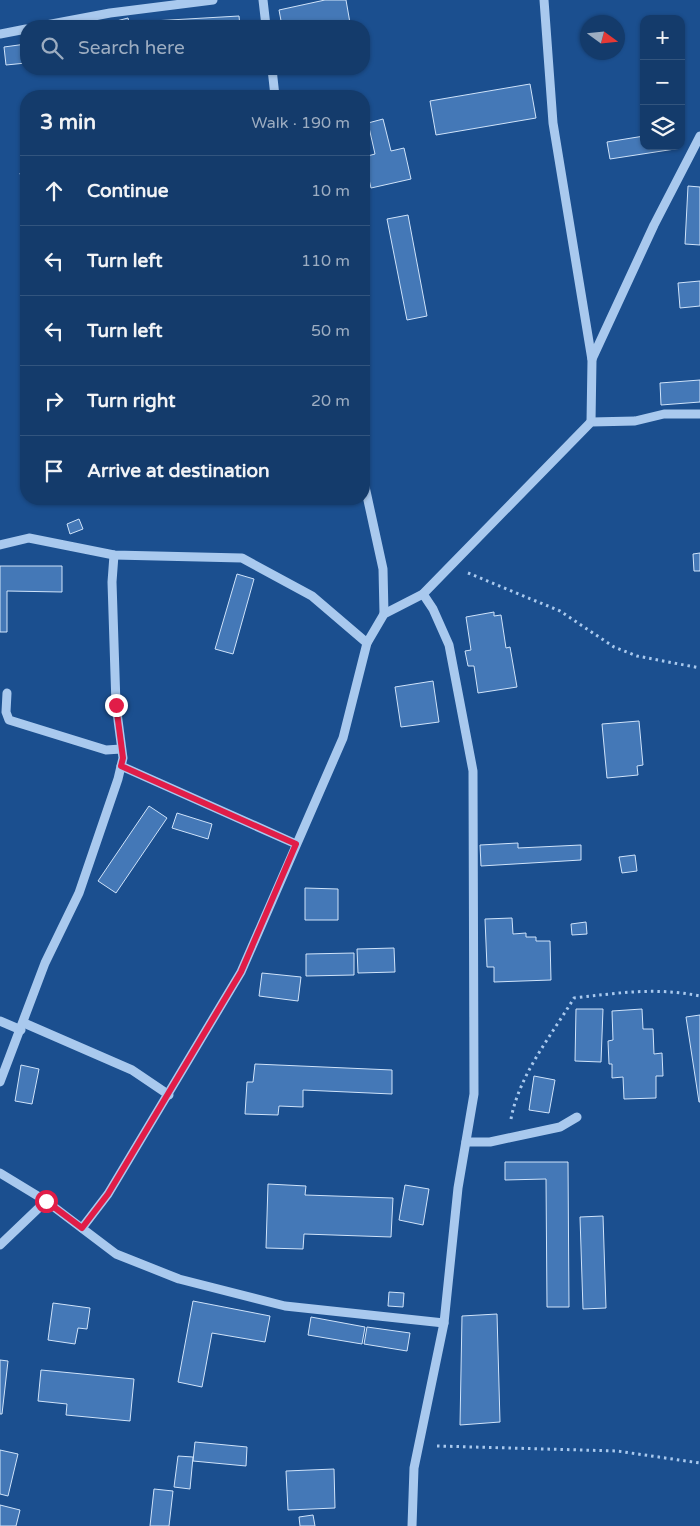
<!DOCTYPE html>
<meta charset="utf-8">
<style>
body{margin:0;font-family:"Varela Round",sans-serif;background:#214673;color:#f1f3f6}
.controls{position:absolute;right:15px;top:15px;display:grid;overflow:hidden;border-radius:10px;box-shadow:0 1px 4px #0004}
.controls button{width:45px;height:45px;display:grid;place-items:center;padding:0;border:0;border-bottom:1px solid #33557e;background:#143b6b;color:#f1f3f6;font:25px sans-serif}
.compass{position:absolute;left:580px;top:15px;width:45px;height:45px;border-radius:50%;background:#143b6b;box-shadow:0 1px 4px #0004;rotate:105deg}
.stop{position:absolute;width:15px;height:15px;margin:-11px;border:4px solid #e11d48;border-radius:50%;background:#fff}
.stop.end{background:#e11d48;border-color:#fff;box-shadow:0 1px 5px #0008}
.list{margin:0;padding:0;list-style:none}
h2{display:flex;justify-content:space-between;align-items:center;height:65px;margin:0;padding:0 20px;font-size:21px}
h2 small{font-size:16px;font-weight:400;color:#9dadc1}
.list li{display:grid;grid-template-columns:32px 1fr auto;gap:15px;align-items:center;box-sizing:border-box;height:70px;padding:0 20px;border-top:1px solid #33557e}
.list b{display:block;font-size:19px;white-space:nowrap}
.list em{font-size:16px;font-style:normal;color:#9dadc1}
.icon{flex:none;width:28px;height:28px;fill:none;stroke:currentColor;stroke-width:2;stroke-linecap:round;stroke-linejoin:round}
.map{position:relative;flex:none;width:700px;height:1526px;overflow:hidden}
.search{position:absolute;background:#143b6b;box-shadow:0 1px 4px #0004;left:20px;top:20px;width:350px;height:55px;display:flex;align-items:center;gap:12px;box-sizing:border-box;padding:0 18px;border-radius:20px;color:#9dadc1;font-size:19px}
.panel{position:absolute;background:#143b6b;box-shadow:0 1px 4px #0004;left:20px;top:90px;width:350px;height:415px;border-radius:20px}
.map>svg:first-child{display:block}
.building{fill:#4478b7;stroke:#cfe3fa}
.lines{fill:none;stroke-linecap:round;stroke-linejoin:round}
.path{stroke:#a9c9ee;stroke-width:3;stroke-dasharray:2.5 4;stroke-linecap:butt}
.minor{stroke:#a9c9ee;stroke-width:9}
.route{stroke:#e11d48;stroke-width:6}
</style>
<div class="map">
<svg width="700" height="1526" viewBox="0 0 700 1526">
<rect width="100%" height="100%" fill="#1b4f8f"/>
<g class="building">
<path d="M325,0H346L350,23L336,26H282L279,10Z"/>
<path d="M239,16L240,26H135V22Z"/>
<path d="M128,18L130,26H101V25Z"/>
<path d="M26,44V63L6,65L4,47Z"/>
<path d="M530,84L536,118L436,135L430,101Z"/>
<path d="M383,119L391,151L404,148L411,179L371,188L364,157L375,154L368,123Z"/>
<path d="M644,136V146H674L675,149L610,159L607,142Z"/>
<path d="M26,171V197L20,173Z"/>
<path d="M688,186L700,187V245L685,244Z"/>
<path d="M408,215L427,316L407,320L387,219Z"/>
<path d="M700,281V306L680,308L678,283Z"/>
<path d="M700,380V402L661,405L660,383Z"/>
<path d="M79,519L83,529L70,534L67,524Z"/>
<path d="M700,553V571H694L693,554Z"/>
<path d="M0,566H62V592L7,591V632H0Z"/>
<path d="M237,574L254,579L233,654L215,649Z"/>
<path d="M494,612V616L501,615L506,648L510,647L517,687L478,693L474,666H468L465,651L471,650L466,617Z"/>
<path d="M433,681L439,722L401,727L395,687Z"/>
<path d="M639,721L643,765L637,766L638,775L607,778L602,724Z"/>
<path d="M149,806L167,818L116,893L98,881Z"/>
<path d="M177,813L212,824L208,839L172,828Z"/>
<path d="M518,843V848L581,845V860L481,866L480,845Z"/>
<path d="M635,855L637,871L622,873L619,857Z"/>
<path d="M305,888L338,889V920H305Z"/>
<path d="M512,918L513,934L526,933V937H536V941H550L551,980L494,982V967H487L485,919Z"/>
<path d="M586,922L587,934L572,935L571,924Z"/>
<path d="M394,948L395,972L358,973L357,949Z"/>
<path d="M354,953V975L306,976V954Z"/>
<path d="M262,973L301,977L298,1001L259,996Z"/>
<path d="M576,1009H603L601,1062L575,1061Z"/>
<path d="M642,1009L643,1029H653L654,1054L662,1053L663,1076H656V1098L624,1099L623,1077L612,1078V1064H609L608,1041L613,1040L612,1011Z"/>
<path d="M700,1015V1102H699L686,1017Z"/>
<path d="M255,1064L392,1070V1094L303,1090V1107L279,1106L278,1115L245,1114L247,1082H253Z"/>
<path d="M21,1065L39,1069L32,1104L15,1101Z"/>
<path d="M534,1076L555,1080L549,1113L529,1110Z"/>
<path d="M505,1162H568L569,1307H547L546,1179L505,1180Z"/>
<path d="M268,1184L306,1186L305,1195L393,1198L391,1237L304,1234L303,1249L266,1248Z"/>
<path d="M405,1185L429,1189L423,1225L399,1220Z"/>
<path d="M603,1216L606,1308L583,1309L580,1217Z"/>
<path d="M389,1292L404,1293L403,1307L388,1306Z"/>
<path d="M193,1301L270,1316L265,1342L212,1333L202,1387L178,1382Z"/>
<path d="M53,1303L90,1308L87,1329L78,1328L75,1344L48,1340Z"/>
<path d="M497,1314L500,1422L460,1425L462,1316Z"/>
<path d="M311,1317L365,1327L362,1344L308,1335Z"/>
<path d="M367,1327L410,1333L407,1351L364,1344Z"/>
<path d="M0,1360L8,1361L2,1414H0Z"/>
<path d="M41,1370L134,1379L130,1421L66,1415L67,1404L38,1401Z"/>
<path d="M195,1442L247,1447L246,1466L193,1461Z"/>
<path d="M0,1450L18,1454L8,1496L0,1494Z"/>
<path d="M178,1456L193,1457L190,1489L174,1487Z"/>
<path d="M334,1469L335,1508L288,1510L286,1471Z"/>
<path d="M154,1489L173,1491L169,1526H150Z"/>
<path d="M0,1505L20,1510L16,1526H0Z"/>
<path d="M313,1515L315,1526H300L299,1517Z"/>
</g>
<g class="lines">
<g class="path">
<path d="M468,573L560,611L614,647L637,656L700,668"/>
<path d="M511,1119C519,1075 551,1036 574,998C619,993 656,987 700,996"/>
<path d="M437,1446L617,1451L700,1463"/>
</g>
<g class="minor">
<path d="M263,0L266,26"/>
<path d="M544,0L553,123L592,360L591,422"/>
<path d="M41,26L110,13L213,0"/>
<path d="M0,34L26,29"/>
<path d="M272,69L275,96"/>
<path d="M592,359L654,225L700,136"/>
<path d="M364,482L383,569L384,614"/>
<path d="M0,545L29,538L114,555L242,558L312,596L367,643"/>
<path d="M7,693L6,712L9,720L106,750L121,749"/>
<path d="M121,766L296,844"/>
<path d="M0,1021L21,1030"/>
<path d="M24,1023L132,1070L169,1095"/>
<path d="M0,1082L45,963L79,893L118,779L123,758L116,705L112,582L114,555"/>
<path d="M466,1142H490L560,1127L577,1117"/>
<path d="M0,1173L46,1201L116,1254L179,1279L285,1306L444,1323"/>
<path d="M82,1228L108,1194L241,972L343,738L367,643L384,614L423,594L591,422L635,421L664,414H700"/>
<path d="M0,1245L46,1201"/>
<path d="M412,1526L414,1468L444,1323L458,1188L474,1094L473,771L449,645L433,609L423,594"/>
</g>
</g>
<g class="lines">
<path class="route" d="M46,1201L82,1228L108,1194L241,972L296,844L121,766L123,758L116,705"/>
</g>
</svg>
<div class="controls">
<button>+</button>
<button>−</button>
<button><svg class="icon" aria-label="layers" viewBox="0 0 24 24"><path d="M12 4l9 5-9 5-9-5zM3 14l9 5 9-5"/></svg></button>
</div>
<svg class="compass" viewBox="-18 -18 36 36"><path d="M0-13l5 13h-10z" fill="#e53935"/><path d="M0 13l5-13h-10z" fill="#9dadc1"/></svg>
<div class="stop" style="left:46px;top:1201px"></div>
<div class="stop end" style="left:116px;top:705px"></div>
<div class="search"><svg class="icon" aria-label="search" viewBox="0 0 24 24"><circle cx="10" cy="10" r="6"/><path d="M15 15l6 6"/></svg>Search here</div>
<section class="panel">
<h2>3 min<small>Walk · 190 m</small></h2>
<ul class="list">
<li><svg class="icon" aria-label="ahead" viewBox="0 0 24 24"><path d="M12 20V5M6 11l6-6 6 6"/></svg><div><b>Continue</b></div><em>10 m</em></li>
<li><svg class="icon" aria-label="left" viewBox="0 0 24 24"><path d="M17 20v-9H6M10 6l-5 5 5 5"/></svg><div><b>Turn left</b></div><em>110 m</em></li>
<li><svg class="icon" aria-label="left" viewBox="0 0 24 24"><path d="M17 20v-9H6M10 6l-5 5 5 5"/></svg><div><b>Turn left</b></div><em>50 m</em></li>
<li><svg class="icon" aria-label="right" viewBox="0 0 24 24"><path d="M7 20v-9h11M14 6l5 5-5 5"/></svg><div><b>Turn right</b></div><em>20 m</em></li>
<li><svg class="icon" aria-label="arrive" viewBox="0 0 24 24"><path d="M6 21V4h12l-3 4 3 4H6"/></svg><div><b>Arrive at destination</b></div></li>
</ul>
</section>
</div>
